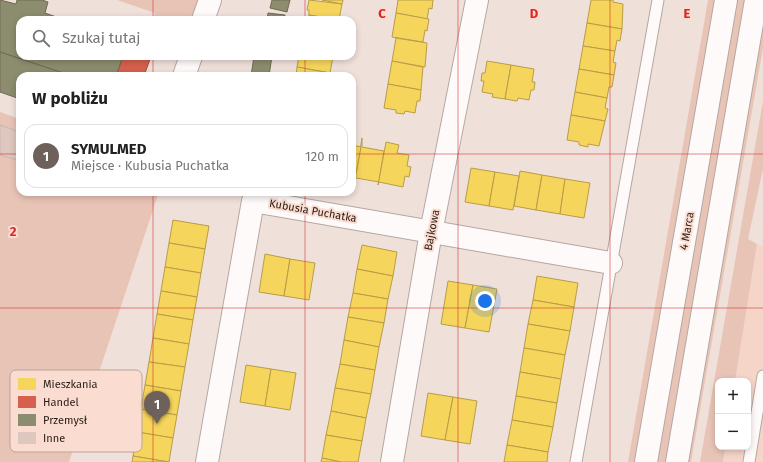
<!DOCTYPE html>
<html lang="pl">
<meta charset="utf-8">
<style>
body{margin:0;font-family:"Fira Sans",sans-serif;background:#f6f6f6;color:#222}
.controls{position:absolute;right:12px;bottom:12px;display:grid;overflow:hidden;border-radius:8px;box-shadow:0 2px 6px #0003}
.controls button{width:36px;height:36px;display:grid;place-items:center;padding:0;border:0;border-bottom:1px solid #e0e0e0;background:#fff;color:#222;font:20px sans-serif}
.you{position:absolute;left:485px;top:301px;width:14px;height:14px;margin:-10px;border:3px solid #fff;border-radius:50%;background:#1a73e8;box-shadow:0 0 0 6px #1a73e833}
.badge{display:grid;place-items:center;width:26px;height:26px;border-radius:50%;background:#6e605a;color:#fff;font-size:13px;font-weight:700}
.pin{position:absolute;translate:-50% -33px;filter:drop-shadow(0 1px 2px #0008)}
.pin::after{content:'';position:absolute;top:21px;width:14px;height:12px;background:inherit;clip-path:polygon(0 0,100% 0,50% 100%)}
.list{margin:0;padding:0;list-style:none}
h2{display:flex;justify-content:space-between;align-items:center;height:52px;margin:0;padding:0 16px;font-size:17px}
h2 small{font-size:13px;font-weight:400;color:#767676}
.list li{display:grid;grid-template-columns:26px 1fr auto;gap:12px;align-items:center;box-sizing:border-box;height:64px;margin:0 8px 8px;padding:0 8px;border:1px solid #e0e0e0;border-radius:12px}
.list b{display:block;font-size:15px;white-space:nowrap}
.list p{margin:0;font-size:13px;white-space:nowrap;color:#767676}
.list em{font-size:13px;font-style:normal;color:#767676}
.icon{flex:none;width:22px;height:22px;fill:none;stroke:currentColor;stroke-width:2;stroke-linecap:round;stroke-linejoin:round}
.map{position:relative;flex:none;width:763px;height:462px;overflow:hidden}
.search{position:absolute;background:#fff;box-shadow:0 2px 6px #0003;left:16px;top:16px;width:340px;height:44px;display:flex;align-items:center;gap:10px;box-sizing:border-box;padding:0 14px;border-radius:12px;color:#767676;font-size:15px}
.panel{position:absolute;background:#fff;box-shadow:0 2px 6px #0003;left:16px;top:72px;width:340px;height:124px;border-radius:12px}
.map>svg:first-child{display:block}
.built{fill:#f5d5c8}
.green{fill:#e8c4b6}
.homes{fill:#f6d55c;stroke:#b89d47}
.shops{fill:#d6604d;stroke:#a24b3c}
.industry{fill:#8c8c6e;stroke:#6e6a53}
.building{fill:#ddc7bf;stroke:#c5b7b2}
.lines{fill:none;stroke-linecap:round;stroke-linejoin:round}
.lane-casing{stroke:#b5a7a1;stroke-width:13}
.street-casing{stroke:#b5a7a1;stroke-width:24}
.secondary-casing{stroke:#b5a7a1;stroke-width:24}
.lane{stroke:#fdfaf9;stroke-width:11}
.street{stroke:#fdfaf9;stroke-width:22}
.secondary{stroke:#fdfaf9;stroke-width:22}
.grid{fill:none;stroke:#d62828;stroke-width:1;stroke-opacity:0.55}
.labels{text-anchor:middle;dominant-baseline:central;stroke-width:4;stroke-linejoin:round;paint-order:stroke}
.street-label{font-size:11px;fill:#281b15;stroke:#faddd0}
.key{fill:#faddd0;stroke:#bba398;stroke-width:1}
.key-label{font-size:11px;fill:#281b15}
.grid-label{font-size:13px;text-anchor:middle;font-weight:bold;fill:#d62828;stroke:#faddd0;stroke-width:4;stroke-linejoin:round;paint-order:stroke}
</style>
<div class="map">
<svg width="763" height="462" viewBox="0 0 763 462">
<rect width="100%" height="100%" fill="#f0e0da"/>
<path class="built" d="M757,244L763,246V462H723L725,447H748V381H735Z"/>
<g class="green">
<path d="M117,0H205L198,20H153L155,13Z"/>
<path d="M708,0H715L636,462H628Z"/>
<path d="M737,0H745L665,462H657Z"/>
<path d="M763,21V48L691,462H687Z"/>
<path d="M763,101V169L748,239L757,244L735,381H718V447H725L723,462H700Z"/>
<path d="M0,112L20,119V192H159L69,462H0Z"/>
</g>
<g class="homes">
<path d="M309,0L342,4L339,20L309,15V10H307Z"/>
<path d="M322,0H343L342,4Z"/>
<path d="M398,0H433L432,9L429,8L427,19L396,13Z"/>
<path d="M591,0H613V2L623,4L622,29L587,23Z"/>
<path d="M396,13L429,19L427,31L425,30L423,42L392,37Z"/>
<path d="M309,15L335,20H308Z"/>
<path d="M587,23L622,29L620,41L617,40L615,51L583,46Z"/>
<path d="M396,38L427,43L425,67L392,61Z"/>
<path d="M583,46L615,51L613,62L616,63L614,75L579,69Z"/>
<path d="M299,56H333L330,73L297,67Z"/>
<path d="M392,61L423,67L421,90L388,84Z"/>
<path d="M487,61L511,65L505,99L492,97L493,94L482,92L484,81H481L482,73H485Z"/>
<path d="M511,65L534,69L532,82H535L534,90H531L529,100L518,98L517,101L505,99Z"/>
<path d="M297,67L330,73V76H296Z"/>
<path d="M579,69L614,75L612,87H609L607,98L575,92Z"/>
<path d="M388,84L421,90L420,101H417L415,113L405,111L404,114L396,113V110L384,108Z"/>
<path d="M575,92L607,98L605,108L608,109L605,121L571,115Z"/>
<path d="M571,115L605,121L599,146L588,144V147L579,145V142L567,140Z"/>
<path d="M362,138V147L384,151L379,182L356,178L355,181Z"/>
<path d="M386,142L399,145L397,153L409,155L407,166L411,167L409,177L405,176L403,187L379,182L378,185Z"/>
<path d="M352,145L361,147L355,178H352Z"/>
<path d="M471,168L495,172L489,206L465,202Z"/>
<path d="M520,171L542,175L536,210L514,206Z"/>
<path d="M495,172L519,176L513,210L489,206Z"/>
<path d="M542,175L565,179L560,214L536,210Z"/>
<path d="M565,179L590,183L584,218L560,214Z"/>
<path d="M173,220L209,226L205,249L169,243Z"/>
<path d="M169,243L205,249L201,273L165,267Z"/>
<path d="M362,245L397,252L393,276L357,269Z"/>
<path d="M265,254L290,259L284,296L259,292Z"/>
<path d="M290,259L315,263L309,300L284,296Z"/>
<path d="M165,267L201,273L197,297L161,291Z"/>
<path d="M357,269L393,276L388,299L353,293Z"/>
<path d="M537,276L578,283L574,307L533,300Z"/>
<path d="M448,281L473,285L465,328L441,324Z"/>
<path d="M473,285L497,289L489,332L465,328Z"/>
<path d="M161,291L197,297L193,320L157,314Z"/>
<path d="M353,293L388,299L384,323L348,317Z"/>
<path d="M533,300L574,307L570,331L528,324Z"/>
<path d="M157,314L193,320L189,344L153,338Z"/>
<path d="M348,317L384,323L379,347L344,340Z"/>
<path d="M528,324L570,331L565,355L524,348Z"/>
<path d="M153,338L189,344L185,367L149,362Z"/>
<path d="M344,340L379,347L375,370L340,364Z"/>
<path d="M524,348L565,355L561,379L520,372Z"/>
<path d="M149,362L185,367L181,391L145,385Z"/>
<path d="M340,364L375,370L371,394L335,388Z"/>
<path d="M246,365L271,369L265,406L240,402Z"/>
<path d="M271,369L296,373L290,410L265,406Z"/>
<path d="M520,372L561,379L557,403L516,396Z"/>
<path d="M145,385L181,391L177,415L141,409Z"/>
<path d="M335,388L371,394L366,418L331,411Z"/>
<path d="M428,393L453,397L445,440L421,436Z"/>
<path d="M516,396L557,403L553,427L512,420Z"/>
<path d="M453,397L477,401L470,444L445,440Z"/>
<path d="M141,409L177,415L173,438L137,432Z"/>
<path d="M331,411L366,418L362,441L326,435Z"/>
<path d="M512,420L553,427L548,452L507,445Z"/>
<path d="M137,432L173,438L169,462L133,456Z"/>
<path d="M326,435L362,441L358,462H341L322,458Z"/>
<path d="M507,445L548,452L547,462H504Z"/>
<path d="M133,456L168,462H132Z"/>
<path d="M322,458L341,462H321Z"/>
</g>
<path class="shops" d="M123,56H143L150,59L144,76H116Z"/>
<g class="industry">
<path d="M0,0L16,4L17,0H42L48,2L45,13L65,20H20V56H123L116,76H72L0,52Z"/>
<path d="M272,0H290L287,12L270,8Z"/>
<path d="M268,13L285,15V20H267Z"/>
<path d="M0,52L72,76H20V99L0,92Z"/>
<path d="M254,56H272L269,76H251Z"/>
</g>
<path class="building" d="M0,125L20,132V161L0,155Z"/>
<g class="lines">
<defs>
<g id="lane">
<path d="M576,462L658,0"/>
<path d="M749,462L763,376"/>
</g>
<g id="street">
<path d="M203,20L210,0"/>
<path d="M184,76L191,56"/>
<path d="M207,462L253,201L611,263"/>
<path d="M392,462L431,232L477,0"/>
</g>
<g id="secondary">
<path d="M646,462L726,0"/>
<path d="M677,462L756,0"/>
</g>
</defs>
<use href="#lane" class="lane-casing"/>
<use href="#street" class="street-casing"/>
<use href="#secondary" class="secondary-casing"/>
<use href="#lane" class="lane"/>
<use href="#street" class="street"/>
<use href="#secondary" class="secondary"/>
</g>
<path class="grid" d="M153,0V20M305,0V20M458,0V462M610,0V462M153,56V76M305,56V76M0,154H20M352,154H763M153,192V462M305,192V462M0,308H763"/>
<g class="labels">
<g class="street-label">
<text transform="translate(313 211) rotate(10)">Kubusia Puchatka</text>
<text transform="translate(432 230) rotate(-79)">Bajkowa</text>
<text transform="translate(687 231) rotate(-80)">4 Marca</text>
</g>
</g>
<rect x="10" y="370" width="132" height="82" rx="6" class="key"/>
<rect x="18" y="378" width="18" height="12" fill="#f6d55c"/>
<rect x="18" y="396" width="18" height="12" fill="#d6604d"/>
<rect x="18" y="414" width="18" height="12" fill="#8c8c6e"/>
<rect x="18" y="432" width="18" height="12" fill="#ddc7bf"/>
<g class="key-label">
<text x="43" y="388">Mieszkania</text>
<text x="43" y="406">Handel</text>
<text x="43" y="424">Przemysł</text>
<text x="43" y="442">Inne</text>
</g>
<g class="grid-label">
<text x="382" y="18">C</text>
<text x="534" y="18">D</text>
<text x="687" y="18">E</text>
<text x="13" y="236">2</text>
</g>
</svg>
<div class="controls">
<button>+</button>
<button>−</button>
</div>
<div class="you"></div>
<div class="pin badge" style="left:157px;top:424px">1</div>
<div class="search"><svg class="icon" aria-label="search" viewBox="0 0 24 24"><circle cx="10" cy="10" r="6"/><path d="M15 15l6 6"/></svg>Szukaj tutaj</div>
<section class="panel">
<h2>W pobliżu<small></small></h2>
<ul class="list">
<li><span class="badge">1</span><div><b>SYMULMED</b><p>Miejsce · Kubusia Puchatka</p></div><em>120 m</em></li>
</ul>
</section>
</div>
